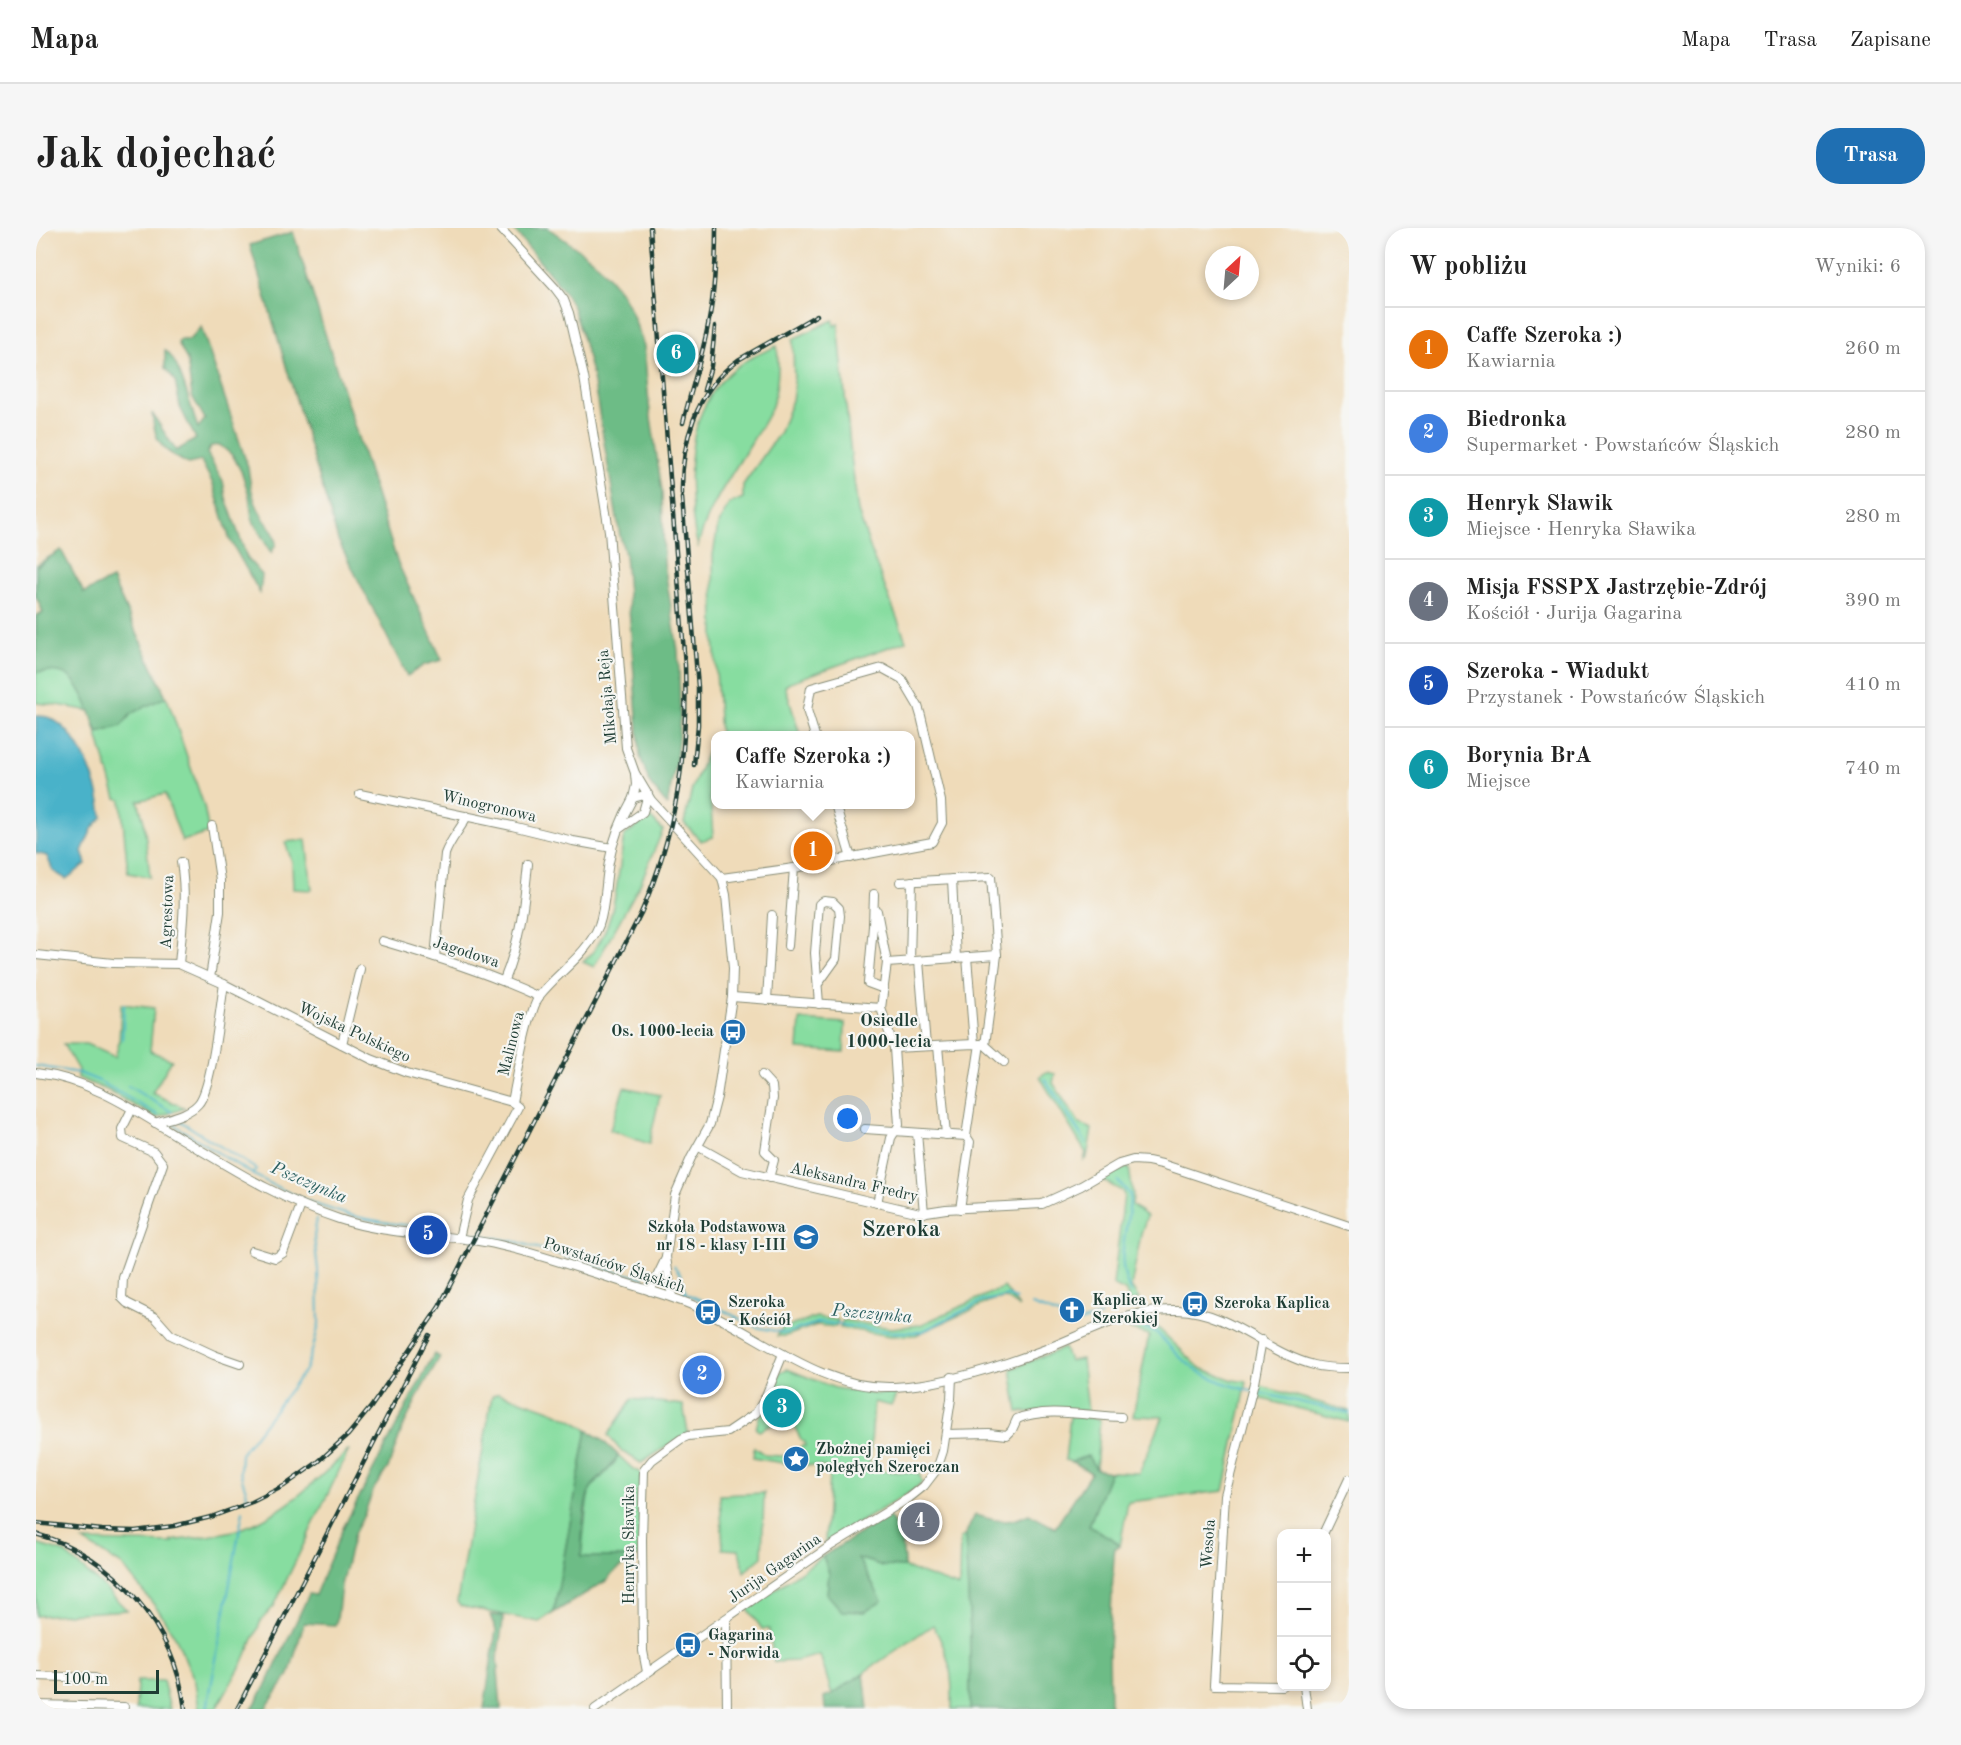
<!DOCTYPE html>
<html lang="pl">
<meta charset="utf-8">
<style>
body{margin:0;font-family:"Old Standard TT",serif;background:#f6f6f6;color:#222}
.controls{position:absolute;right:18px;bottom:18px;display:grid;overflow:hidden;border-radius:12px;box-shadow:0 3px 9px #0003}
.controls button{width:54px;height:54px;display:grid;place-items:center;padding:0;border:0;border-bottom:2px solid #e0e0e0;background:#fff;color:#222;font:30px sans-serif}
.compass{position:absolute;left:1169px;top:18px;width:54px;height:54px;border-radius:50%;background:#fff;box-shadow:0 3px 9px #0003;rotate:26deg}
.scale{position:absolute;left:18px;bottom:15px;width:105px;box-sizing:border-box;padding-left:6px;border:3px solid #1f3d34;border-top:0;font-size:16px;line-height:21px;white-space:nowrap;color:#1f3d34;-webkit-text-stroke:4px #f6f6f2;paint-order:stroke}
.you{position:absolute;left:812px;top:891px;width:21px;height:21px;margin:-15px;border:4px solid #fff;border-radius:50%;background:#1a73e8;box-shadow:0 0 0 9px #1a73e833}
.badge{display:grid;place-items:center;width:39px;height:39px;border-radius:50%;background:#1f6fb2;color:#fff;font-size:20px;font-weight:700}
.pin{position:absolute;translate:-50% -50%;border:3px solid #fff;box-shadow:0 2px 6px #0006}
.popup{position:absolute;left:675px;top:503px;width:204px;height:78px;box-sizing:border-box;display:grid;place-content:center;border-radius:12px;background:#fff;filter:drop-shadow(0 2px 4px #0005);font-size:20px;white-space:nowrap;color:#767676}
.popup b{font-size:22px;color:#222}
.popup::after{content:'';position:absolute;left:50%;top:100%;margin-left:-12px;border:12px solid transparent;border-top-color:#fff}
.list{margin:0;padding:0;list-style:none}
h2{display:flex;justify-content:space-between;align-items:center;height:78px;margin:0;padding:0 24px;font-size:26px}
h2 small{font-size:20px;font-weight:400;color:#767676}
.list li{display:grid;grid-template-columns:39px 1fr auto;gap:18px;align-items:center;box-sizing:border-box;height:84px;padding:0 24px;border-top:2px solid #e0e0e0}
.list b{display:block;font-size:22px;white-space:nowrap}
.list p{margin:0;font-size:20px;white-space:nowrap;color:#767676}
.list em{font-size:20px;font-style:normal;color:#767676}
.icon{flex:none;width:33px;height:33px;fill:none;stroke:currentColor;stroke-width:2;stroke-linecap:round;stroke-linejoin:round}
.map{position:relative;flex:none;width:1313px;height:1481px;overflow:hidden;border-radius:24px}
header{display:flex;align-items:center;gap:36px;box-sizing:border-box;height:84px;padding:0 30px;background:#fff;border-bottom:2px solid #e0e0e0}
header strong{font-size:28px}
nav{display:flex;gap:33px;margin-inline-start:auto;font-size:21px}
.intro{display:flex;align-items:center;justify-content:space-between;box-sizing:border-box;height:144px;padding:0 36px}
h1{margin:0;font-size:42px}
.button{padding:15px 27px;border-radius:24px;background:#1f6fb2;color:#fff;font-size:21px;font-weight:700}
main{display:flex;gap:36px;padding:0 36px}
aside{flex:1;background:#fff;border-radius:24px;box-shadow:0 3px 9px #0003}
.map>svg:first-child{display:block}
.green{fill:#87dda0;stroke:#538d6a;stroke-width:1.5}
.forest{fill:#6dbc86;stroke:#467c5d;stroke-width:1.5}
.water{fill:#4ab2c9;stroke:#34787e;stroke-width:1.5}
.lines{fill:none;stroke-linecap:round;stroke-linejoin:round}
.stream{stroke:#4ab2c9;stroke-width:2}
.minor-casing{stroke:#878c76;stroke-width:10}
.minor{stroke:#fff;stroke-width:8}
.rail-casing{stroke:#1f3d34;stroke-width:4.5}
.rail{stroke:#f6f6f2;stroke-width:2;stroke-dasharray:7;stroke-linecap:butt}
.labels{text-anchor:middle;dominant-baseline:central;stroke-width:4.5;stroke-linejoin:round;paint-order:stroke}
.street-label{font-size:16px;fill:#1f3d34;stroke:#f6f6f2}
.poi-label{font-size:16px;font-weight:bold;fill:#1f3d34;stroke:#f6f6f2;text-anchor:start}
.neighbourhood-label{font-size:18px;font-weight:bold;fill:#1f3d34;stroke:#f6f6f2}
.water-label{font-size:18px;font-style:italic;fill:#2c6061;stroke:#f6f6f2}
.district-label{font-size:22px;font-weight:bold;fill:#1f3d34;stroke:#f6f6f2}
</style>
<header>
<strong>Mapa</strong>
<nav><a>Mapa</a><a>Trasa</a><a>Zapisane</a></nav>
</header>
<div class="intro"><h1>Jak dojechać</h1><a class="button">Trasa</a></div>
<main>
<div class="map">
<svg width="1313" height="1481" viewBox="0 0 1313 1481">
<rect width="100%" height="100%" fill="#f6f6f2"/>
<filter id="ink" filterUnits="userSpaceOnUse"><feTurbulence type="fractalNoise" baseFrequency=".0167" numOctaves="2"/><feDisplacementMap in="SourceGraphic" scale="12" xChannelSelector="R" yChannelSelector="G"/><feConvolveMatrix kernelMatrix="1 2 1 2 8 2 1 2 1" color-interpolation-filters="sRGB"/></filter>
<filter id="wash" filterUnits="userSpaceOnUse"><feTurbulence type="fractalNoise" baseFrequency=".008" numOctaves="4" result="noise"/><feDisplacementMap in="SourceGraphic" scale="24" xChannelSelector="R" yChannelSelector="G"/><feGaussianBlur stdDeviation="1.35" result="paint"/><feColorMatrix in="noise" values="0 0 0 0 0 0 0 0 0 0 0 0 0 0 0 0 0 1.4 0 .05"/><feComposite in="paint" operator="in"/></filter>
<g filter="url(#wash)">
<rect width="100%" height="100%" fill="#efdbb9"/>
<g class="green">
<path d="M797,92L798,98L802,95L815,228L822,283L838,331L870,413L757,453L749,458L764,507H684L678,410L677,327L682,297L693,276L707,270V257L744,204L756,172L758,159L757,111Z"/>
<path d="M741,118C743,137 742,159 736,178C731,191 722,203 715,215C695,248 671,280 662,318C657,302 656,285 655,268C652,217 659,173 700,139C712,130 728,124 741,118Z"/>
<path d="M25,322L48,365L76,351L132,473L168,578L173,605L146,613L129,566L102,573L108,594L114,649L92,645L85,572L80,570L54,483L22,477L0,475V388L7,384L0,368V337Z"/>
<path d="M671,524L677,609L665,613L648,595L656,561Z"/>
<path d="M614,589L627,602L604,656L558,739L547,734C581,705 581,649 588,608Z"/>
<path d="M270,612L276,662L257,661L256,634L249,614Z"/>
<path d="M85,776L118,780L114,823L136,832L116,865L149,880L120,890L71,862L42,850V842L27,816H50L79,829L83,815Z"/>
<path d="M764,792L809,795L808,824L762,821Z"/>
<path d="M1010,844L1019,846L1017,855L1043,896L1056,901L1051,929L1048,932L1050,925L1004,849Z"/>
<path d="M588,859L624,867L613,916L574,902Z"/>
<path d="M1093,939L1097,968L1096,977L1111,988L1105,1006L1095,1059L1103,1071L1094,1074L1089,1063L1077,1057L1088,967L1086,963L1062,950Z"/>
<path d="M968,1059L983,1079L970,1070L957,1072L880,1107L855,1108L804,1100L807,1092L855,1100L884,1097Z"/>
<path d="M780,1089L802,1092L800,1099L781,1097L750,1108H741L747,1099H751Z"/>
<path d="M1120,1098L1164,1140L1197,1152L1211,1154L1188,1263L1092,1274L1084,1318L1077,1311L1053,1298L1074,1244L1103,1245L1127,1189L1097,1188L1113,1107L1093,1101Z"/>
<path d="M1028,1120L1033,1133L1046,1131L1052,1183L982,1184L975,1141Z"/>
<path d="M751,1141L799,1160L839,1166L861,1165L855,1178L838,1174L833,1242L883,1245L886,1254L876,1263L789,1315L793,1246L791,1239L747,1235L717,1230L718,1219L729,1227L760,1229L765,1218H769V1214L766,1213L758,1198V1192L754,1191L752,1195H739L723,1203L720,1201L723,1189L731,1178L744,1144Z"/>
<path d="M1221,1157L1313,1183V1194L1219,1169Z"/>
<path d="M462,1165C493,1175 525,1183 551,1202L518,1384L503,1394L424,1378L421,1374L456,1168Z"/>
<path d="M596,1171L647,1177L652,1205L605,1235L584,1222L572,1207Z"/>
<path d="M1034,1188L1064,1191L1060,1241L1029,1232Z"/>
<path d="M313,1222L238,1378L225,1393L206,1436L180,1481H163L159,1454L140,1410L123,1383L86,1337L47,1313L137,1315L136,1313C157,1310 180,1308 200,1302C245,1290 280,1252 313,1222Z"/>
<path d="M582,1227L597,1241L605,1245L603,1329H545L551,1274L554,1261L578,1236Z"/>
<path d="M728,1265L726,1329L708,1344L703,1322L687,1321L684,1267Z"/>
<path d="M929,1307L934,1404V1481H916C917,1446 914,1428 897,1397L796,1466L784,1427L760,1433L738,1434L733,1401H726L712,1381L787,1328L793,1345L791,1366L821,1330L847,1338L868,1339L923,1359L924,1311Z"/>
<path d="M0,1316L27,1324L67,1358L91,1382L0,1388Z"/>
<path d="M101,1453H127L134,1481H100Z"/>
</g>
<g class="forest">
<path d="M476,0H512L554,30L564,39L584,63L595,83L608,118L613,176L626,263L628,335L642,423L643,445L644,488L640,533L631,577L614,556L604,528L589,326L584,308L557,149L545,104L537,79L527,62Z"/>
<path d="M257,4L361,333L406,432L388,437L371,448L302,312L214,17Z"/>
<path d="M165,99L212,239C214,255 216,271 225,286C232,300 238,299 240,316L235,325L216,291L213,267L206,245L197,228L184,217L175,218L171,225L187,253L190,270L211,330L226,347L224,365L194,312L177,256L165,233L152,236C125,221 119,216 116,185L140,223L160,211L144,179L139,152L129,140V122C145,134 154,179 162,200L169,191L156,168L151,132L142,115L144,112H153Z"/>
<path d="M25,322L48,365L76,351L130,469L96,485L85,498L62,505C56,489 45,453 29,446C20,442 9,443 0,444V388L7,384L0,368V339Z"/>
<path d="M398,1126L404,1129L385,1162L366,1201L352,1240L337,1262L328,1287L318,1306L305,1357L301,1391L299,1397L268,1395L253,1447L229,1481H216L233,1452L273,1366L279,1367L307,1300Z"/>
<path d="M551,1202L565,1211L582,1227C576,1241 566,1246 557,1257C546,1269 547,1312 545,1329H600L573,1348V1351L514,1387L518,1384Z"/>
<path d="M1052,1228L1060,1241L1074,1244L1053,1298L1077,1311L1084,1318L1079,1320L1078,1327L1073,1422L1074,1481H934V1404L929,1307L939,1287C961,1293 972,1297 993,1286L1019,1300L1055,1245L1036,1233Z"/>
<path d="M852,1288C865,1302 868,1322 868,1339L847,1338L822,1330L846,1373L829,1384L806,1383L791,1366L793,1345L787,1328Z"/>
<path d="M454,1387L468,1388L461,1430L465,1481H448L460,1402Z"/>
<path d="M828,1445L832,1481H789L788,1469L796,1466Z"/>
</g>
<path class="water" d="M0,488C4,488 10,488 14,490C44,504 64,558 66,589L56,601L46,623L50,636L30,651L17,643L11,628L0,625Z"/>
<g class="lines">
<g class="stream">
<path d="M86,812L88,777"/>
<path d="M0,838L43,845L63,853L122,887"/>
<path d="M1009,851L1050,915"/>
<path d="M92,858L136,884"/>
<path d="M141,891L220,941L217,946"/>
<path d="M134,894C187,928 241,966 303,984C339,995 377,998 415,1002"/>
<path d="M1082,953L1094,967C1093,1006 1077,1027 1095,1065"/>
<path d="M428,1004L481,1014L574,1042L609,1050"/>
<path d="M638,1038L645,1047L650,1066"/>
<path d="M646,1064L681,1079L710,1094"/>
<path d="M996,1077L1025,1088L1036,1096L1065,1088"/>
<path d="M719,1099L750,1105L784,1094L855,1104H885L947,1073L973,1068L980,1071"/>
<path d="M1076,1100L1105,1098L1121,1105L1145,1130L1160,1142L1185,1154L1211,1162L1313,1185"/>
<path d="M209,1272L211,1266L204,1244L205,1226L269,1142L277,1120L283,1096L282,1042L278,1009L281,990"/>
<path d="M171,1481L207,1283"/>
</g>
</g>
</g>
<g filter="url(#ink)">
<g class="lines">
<defs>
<g id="minor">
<path d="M464,0L519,60L528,72L533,85L548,149L573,303L590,520L599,545L615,572L686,650L690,667L697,740L696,769L681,869L674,896L655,930L639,967L630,1029L636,1069"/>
<path d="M324,566L476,598L537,613L576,620"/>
<path d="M597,570L600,557L599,546"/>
<path d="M799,576L815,630"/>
<path d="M686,650L758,640L896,614L906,595L905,573L885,488L882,478L866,451L846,440L775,460L771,482L779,508"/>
<path d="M916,651L920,730"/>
<path d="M864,654L955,649L961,727"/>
<path d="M838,666L837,698L832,755L848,761"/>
<path d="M841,683L851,735"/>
<path d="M346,713C400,729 452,745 503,769"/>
<path d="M752,718L758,640"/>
<path d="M0,727L77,735L143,736L188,756L335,831L371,845L476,874"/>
<path d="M399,729L409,626C414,612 424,602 431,588"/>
<path d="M931,729L938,816"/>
<path d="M874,733L876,653"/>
<path d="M883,733L890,818"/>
<path d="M143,736C146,702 151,668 145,634"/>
<path d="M174,750L184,684V652L176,598"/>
<path d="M468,752C484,714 488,676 492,636"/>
<path d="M782,756L800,731L804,688L803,680L797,674L788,673L783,676L779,725L783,776"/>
<path d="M696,769L845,780L858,820L938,816L949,817L968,834"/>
<path d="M731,772L736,687"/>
<path d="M845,780L851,735L961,727L949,817"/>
<path d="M306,816L324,741"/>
<path d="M902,818L910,907"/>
<path d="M0,845C55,851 100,883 146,911C198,942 245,972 303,991C354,1008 410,1005 463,1017C499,1025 535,1038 571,1049C597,1058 625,1065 651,1075C720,1102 780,1162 858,1159C903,1157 959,1140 1002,1124C1049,1107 1089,1080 1142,1082C1194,1083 1230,1125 1278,1137C1290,1140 1301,1140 1313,1140"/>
<path d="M726,847L736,858L737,870L729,923L738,932L733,950"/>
<path d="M96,881L86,901L87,910L118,924L127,936L87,1050L86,1070L91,1075L119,1089L135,1107L178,1127L204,1136"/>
<path d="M119,895C133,890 152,887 162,876C176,861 184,780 188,756"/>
<path d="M829,901L930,908"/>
<path d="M881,905L888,985"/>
<path d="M663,919L706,943L884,985L910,981L1006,976L1045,958L1083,936L1097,932L1112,933L1126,936L1313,998"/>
<path d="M841,975L855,910L863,897L858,820"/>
<path d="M924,981L934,914L930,908L944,816"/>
<path d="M423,1010L432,972L482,879L476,874C481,851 492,783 504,767C523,743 551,727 563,697C570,677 569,655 573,634C577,612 586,589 597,570L612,566L607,584L583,601"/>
<path d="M216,1023L239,1030L247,1025L265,977"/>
<path d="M614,1063L630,1030"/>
<path d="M1226,1112L1218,1155L1189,1267L1178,1457L1246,1458"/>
<path d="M910,1206L953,1205L971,1207L976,1202L981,1191C1009,1178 1054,1188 1085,1189"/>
<path d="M1287,1306L1313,1251"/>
<path d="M690,1391L691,1481"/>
<path d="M611,1444L607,1423L606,1311L608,1242L616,1232L645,1211L652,1208L692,1204L720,1185L729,1170L747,1126"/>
<path d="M0,1448L59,1450"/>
<path d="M1268,1458L1271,1481"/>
<path d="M0,1477L88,1479"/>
<path d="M559,1481L796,1317L873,1270L888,1258L901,1241L907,1223L915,1171L916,1149"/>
</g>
</defs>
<use href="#minor" class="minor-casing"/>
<use href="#minor" class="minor"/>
<defs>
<g id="rail">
<path d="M668,162L675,138L679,98"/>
<path d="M647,195C655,161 667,127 673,92C679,62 680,31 680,0"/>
<path d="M646,266C645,216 659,163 702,132L781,87"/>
<path d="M646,270L662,459V497L658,537"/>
<path d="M0,1295L66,1302L99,1303L138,1298L175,1289L216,1274L248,1258L282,1234L312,1207L335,1179L403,1079L605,685C641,603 652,525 649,437L614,0"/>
<path d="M0,1306C79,1328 139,1399 149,1481"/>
<path d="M201,1481L393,1107"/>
</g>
</defs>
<use href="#rail" class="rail-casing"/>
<use href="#rail" class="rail"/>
</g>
</g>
<defs>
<symbol id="bus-disc" viewBox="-11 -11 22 22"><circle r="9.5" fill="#1f6fb2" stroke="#f6f6f2"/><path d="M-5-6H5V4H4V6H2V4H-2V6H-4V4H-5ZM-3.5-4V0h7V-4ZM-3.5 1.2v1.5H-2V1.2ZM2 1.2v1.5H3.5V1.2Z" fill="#fff"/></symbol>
<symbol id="school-disc" viewBox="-11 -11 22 22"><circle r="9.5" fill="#1f6fb2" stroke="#f6f6f2"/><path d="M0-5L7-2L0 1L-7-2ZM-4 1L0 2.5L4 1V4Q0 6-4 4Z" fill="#fff"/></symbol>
<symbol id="church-disc" viewBox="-11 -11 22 22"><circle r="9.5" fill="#1f6fb2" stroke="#f6f6f2"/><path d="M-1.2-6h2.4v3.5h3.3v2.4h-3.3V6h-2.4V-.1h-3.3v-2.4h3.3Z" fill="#fff"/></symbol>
<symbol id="sight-disc" viewBox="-11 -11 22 22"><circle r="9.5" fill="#1f6fb2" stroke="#f6f6f2"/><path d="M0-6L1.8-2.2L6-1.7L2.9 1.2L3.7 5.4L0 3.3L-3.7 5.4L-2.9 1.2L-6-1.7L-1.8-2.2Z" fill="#fff"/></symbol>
</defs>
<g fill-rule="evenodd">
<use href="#bus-disc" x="682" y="789" width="30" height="30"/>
<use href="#school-disc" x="755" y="994" width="30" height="30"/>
<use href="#bus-disc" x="1144" y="1061" width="30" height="30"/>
<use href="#church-disc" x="1021" y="1067" width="30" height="30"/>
<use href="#bus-disc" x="657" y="1069" width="30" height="30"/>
<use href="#sight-disc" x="745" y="1216" width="30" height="30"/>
<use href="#bus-disc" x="637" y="1402" width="30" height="30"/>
</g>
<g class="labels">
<g class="street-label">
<text transform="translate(572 469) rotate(-95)">Mikołaja Reja</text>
<text transform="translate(453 579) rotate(13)">Winogronowa</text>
<text transform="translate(132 684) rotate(-88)">Agrestowa</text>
<text transform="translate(430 725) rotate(18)">Jagodowa</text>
<text transform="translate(318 805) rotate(25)">Wojska Polskiego</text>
<text transform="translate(476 816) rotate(-76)">Malinowa</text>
<text transform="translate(818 955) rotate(13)">Aleksandra Fredry</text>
<text transform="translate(578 1038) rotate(18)">Powstańców Śląskich</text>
<text transform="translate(1173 1316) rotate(-86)">Wesoła</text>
<text transform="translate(594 1317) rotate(-90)">Henryka Sławika</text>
<text transform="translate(739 1341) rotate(-35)">Jurija Gagarina</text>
</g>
<g class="poi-label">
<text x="678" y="804" text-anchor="end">Os. 1000-lecia</text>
<text x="750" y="1000" text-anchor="end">Szkoła Podstawowa<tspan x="750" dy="18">nr 18 - klasy I-III</tspan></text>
<text x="1056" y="1073">Kaplica w<tspan x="1056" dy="18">Szerokiej</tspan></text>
<text x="692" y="1075">Szeroka<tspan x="692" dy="18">- Kościół</tspan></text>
<text x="1178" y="1076">Szeroka Kaplica</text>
<text x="780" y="1222">Zbożnej pamięci<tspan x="780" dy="18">poległych Szeroczan</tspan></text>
<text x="672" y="1408">Gagarina<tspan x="672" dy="18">- Norwida</tspan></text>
</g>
<g class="neighbourhood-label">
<text x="853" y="793">Osiedle<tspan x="853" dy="21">1000-lecia</tspan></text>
</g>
<g class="water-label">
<text transform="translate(273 955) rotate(23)">Pszczynka</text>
<text transform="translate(836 1086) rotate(5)">Pszczynka</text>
</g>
<g class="district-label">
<text x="865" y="1002">Szeroka</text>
</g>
</g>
</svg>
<div class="controls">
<button>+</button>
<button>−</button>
<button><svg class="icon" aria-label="locate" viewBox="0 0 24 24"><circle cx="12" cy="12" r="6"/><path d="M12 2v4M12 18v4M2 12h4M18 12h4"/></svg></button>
</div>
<svg class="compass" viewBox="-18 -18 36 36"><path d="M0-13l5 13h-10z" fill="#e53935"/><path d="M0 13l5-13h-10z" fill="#767676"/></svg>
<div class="scale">100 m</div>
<div class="you"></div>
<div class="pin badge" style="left:777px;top:623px;background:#e8710a">1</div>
<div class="popup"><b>Caffe Szeroka :)</b>Kawiarnia</div>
<div class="pin badge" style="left:666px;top:1147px;background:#3f7fe0">2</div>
<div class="pin badge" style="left:746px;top:1180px;background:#0f9aa8">3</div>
<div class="pin badge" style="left:884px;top:1294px;background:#6b7280">4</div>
<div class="pin badge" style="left:392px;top:1007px;background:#1a4fb4">5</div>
<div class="pin badge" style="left:640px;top:126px;background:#0f9aa8">6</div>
</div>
<aside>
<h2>W pobliżu<small>Wyniki: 6</small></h2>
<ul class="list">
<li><span class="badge" style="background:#e8710a">1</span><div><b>Caffe Szeroka :)</b><p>Kawiarnia</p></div><em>260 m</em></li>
<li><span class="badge" style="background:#3f7fe0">2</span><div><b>Biedronka</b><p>Supermarket · Powstańców Śląskich</p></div><em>280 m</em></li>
<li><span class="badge" style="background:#0f9aa8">3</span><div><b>Henryk Sławik</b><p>Miejsce · Henryka Sławika</p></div><em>280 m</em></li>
<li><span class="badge" style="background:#6b7280">4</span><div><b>Misja FSSPX Jastrzębie-Zdrój</b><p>Kościół · Jurija Gagarina</p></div><em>390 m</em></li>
<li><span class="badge" style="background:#1a4fb4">5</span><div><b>Szeroka - Wiadukt</b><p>Przystanek · Powstańców Śląskich</p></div><em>410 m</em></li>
<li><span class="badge" style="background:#0f9aa8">6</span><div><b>Borynia BrA</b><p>Miejsce</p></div><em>740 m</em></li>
</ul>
</aside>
</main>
